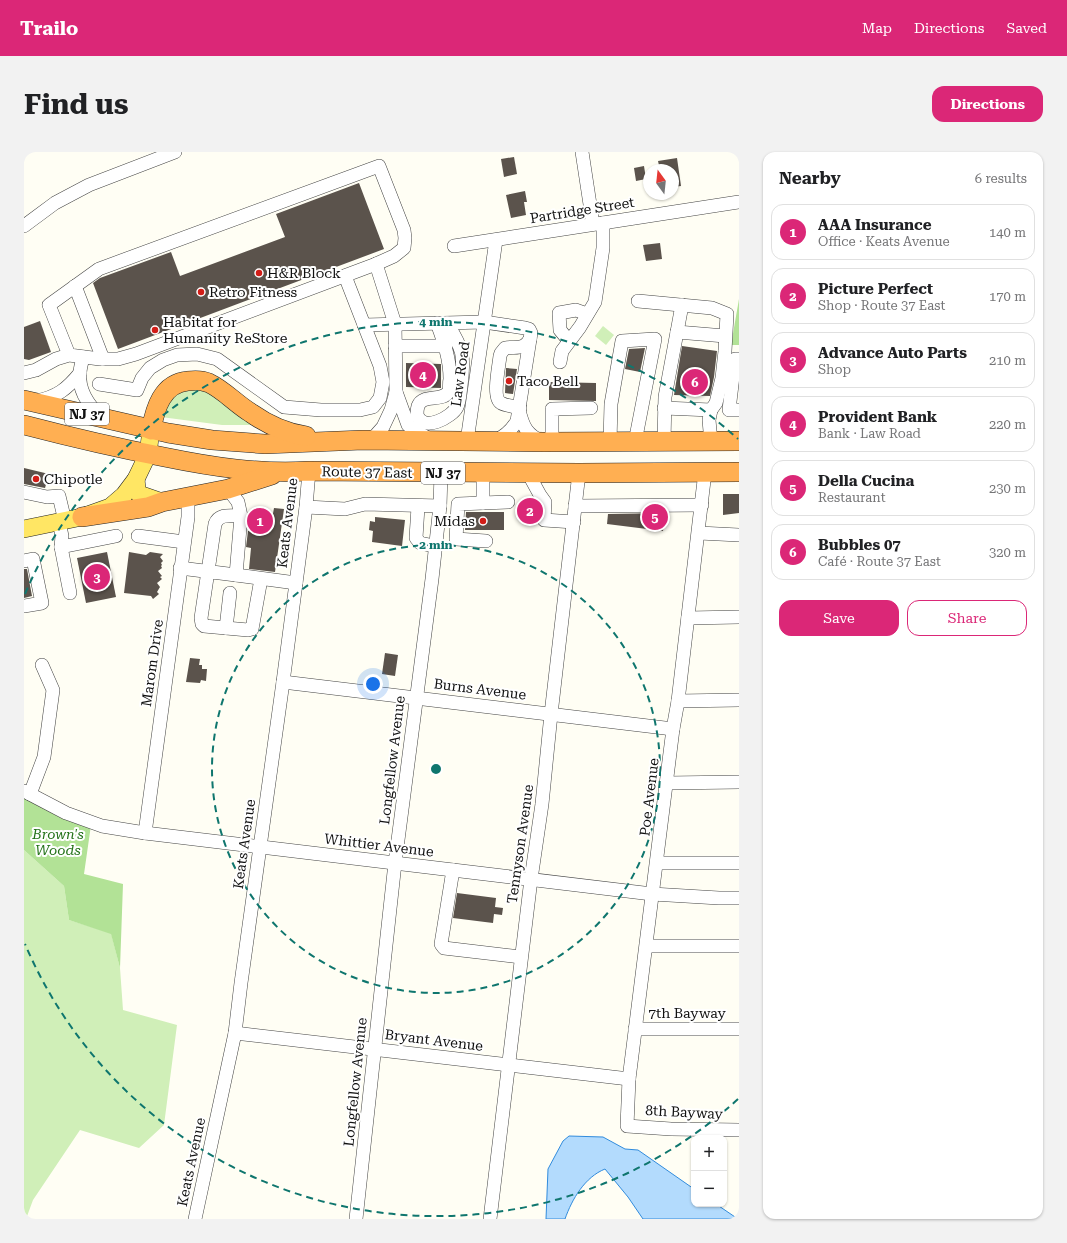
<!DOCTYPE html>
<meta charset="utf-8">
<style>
body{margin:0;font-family:"Roboto Serif",serif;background:#f2f2f2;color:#202124}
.controls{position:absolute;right:12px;bottom:12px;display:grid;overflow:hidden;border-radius:8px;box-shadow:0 1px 3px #0004}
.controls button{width:36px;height:36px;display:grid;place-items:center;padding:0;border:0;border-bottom:1px solid #e0e0e0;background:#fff;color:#202124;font:20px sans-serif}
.compass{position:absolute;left:619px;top:12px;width:36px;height:36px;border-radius:50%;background:#fff;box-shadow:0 1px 3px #0004;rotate:345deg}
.you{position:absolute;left:349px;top:532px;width:14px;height:14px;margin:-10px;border:3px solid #fff;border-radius:50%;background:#1a73e8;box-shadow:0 0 0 6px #1a73e833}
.badge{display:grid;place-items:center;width:26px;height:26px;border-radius:50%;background:#db2777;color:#fff;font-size:13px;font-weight:700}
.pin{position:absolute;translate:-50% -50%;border:2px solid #fff;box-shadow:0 1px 4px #0006}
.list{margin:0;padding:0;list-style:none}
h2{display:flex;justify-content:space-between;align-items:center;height:52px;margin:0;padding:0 16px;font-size:17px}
h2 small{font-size:13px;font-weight:400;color:#757577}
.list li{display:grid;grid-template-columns:26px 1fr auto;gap:12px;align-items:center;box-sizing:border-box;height:56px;margin:0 8px 8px;padding:0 8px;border:1px solid #e0e0e0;border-radius:12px}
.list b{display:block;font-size:15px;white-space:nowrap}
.list p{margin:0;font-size:13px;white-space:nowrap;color:#757577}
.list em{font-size:13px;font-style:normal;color:#757577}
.actions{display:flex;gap:8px;padding:12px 16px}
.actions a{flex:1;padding:9px 0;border:1px solid #db2777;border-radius:12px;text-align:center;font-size:14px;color:#db2777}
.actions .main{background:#db2777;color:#fff}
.map{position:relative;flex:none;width:715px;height:1067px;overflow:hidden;border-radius:12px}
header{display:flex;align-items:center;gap:24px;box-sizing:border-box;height:56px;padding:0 20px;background:#db2777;color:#fff}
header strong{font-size:19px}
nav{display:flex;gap:22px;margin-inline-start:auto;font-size:14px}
.intro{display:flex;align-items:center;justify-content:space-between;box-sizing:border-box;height:96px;padding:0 24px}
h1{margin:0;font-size:28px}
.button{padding:10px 18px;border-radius:12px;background:#db2777;color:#fff;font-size:14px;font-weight:700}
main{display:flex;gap:24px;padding:0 24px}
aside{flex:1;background:#fff;border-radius:12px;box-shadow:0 1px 3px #0004}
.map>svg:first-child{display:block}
.green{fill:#d0efb8}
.forest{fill:#b2e296}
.water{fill:#b3dbfd;stroke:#318bdc}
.building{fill:#5b534c}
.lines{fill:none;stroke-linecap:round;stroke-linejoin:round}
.minor-casing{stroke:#444;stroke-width:14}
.major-casing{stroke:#222;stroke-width:18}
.highway-casing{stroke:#222;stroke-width:20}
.minor{stroke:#fff;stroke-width:13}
.major{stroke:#ffe664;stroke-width:17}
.highway{stroke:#ffaf52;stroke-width:19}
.ring{fill:none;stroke:#0f766e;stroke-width:2;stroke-dasharray:7 5}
.poi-dot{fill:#d21d17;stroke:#fff;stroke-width:1.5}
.labels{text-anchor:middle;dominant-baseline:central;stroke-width:4;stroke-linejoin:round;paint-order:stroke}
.shield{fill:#fff;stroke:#585858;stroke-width:1}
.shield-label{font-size:13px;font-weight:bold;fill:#111}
.street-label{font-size:14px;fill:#111;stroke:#fff}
.poi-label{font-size:14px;fill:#111;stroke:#fff;text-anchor:start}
.park-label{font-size:14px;font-style:italic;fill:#237218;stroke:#fff}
.centre{fill:#0f766e;stroke:#fff;stroke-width:2}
.ring-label{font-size:12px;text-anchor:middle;font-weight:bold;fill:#0f766e;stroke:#fff;stroke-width:4;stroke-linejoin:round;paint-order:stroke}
</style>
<header>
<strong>Trailo</strong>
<nav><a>Map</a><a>Directions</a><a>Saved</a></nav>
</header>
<div class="intro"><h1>Find us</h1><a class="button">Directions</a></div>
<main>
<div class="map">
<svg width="715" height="1067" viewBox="0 0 715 1067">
<rect width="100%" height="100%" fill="#fffef4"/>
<g class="green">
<path d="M579,174L590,183L582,193L571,184Z"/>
<path d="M159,237L183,238L230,273H198L137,265L142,249Z"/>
<path d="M0,698L40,734L45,768L87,781L96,816L99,858L153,873L140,973L115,996L56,978L9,1048L2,1067H0Z"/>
</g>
<g class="forest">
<path d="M715,147V193H707Z"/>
<path d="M0,646L67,673L60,722L99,732L96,816L87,782L45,768L40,734L0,698Z"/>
</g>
<path class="water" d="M545,984L579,985L601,997L614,998L670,1037V1052H692L714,1067H619L604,1045L581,1017C561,1025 548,1047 541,1067H522L524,1017L539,989Z"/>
<g class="building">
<path d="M490,5L493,22L480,25L477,7Z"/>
<path d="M653,6L657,34L649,35V18H636L634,9Z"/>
<path d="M620,14L622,27L612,29L610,16Z"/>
<path d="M335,31L360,97L94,197L69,131L76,126L147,100L156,124L261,85L252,62Z"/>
<path d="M501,39L503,50H500L502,63L487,66L482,43Z"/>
<path d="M636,91L638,107L622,109L619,93Z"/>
<path d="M16,169L27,200L5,208L0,207V175Z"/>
<path d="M658,194L693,199L690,225L686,244L650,243Z"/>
<path d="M621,196L616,220L601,217L605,197Z"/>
<path d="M382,211L417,212V236L382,235Z"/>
<path d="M482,216L493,217L489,242L481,241Z"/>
<path d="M525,230L572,231V249L525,248Z"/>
<path d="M0,316L25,322L21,336L0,332Z"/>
<path d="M699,342H715V361L699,363Z"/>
<path d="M500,352L513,353L512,366L498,365Z"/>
<path d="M250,356L260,357L251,420L225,417L227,396L222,395L224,379H230L232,365L248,367Z"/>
<path d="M442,360H480V378H441Z"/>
<path d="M641,361L639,379L583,372L584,362Z"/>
<path d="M351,365L381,368L378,394L348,390L349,379L345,378L346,369L351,370Z"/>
<path d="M83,400L92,445L62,451L53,406Z"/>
<path d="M105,400L122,403L126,400L139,402L136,405L139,409L137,411L138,413L137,414L138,416L134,419L138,424L136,425L138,427L133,431L136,435L133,440L135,442L129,447L127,444L100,441Z"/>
<path d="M0,417H3L8,444L0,446Z"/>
<path d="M361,501L374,503L371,524L358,522Z"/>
<path d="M166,506L176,507L175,513H178V517H183L182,529L177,528L176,531L162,530Z"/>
<path d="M433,741L472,746L471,755L479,756L478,763L470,762L469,771L429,766Z"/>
</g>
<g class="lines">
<defs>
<g id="minor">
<path d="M558,0L569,72"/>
<path d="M0,74L31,51L65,33L151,0"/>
<path d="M430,94L715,50"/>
<path d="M51,134L79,207"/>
<path d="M614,149L688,156L703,162L701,199L698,226L692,251L687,258L685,268L687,290"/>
<path d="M413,171C420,190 426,207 426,227C425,231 426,236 425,239C419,251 399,241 394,254C393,257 393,261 393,263C399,281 428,265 433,255C436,249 436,240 437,234C441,203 439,197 423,171"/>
<path d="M340,173L460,170L501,176L505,177L507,181L493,269C487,279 480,285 470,289"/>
<path d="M653,180L701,184"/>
<path d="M545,189L536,178L535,161L552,158L563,162"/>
<path d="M371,194H422"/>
<path d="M59,205C58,210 56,216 56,221C54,239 65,254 78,266"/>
<path d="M715,207H711L705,258H715"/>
<path d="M536,210L538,199L556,175L571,150L579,96V71"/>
<path d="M0,221L12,218L32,207L45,203L76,207H94L112,202L352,112L370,104L380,96L381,86L380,78L355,14L75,117L25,153L45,203"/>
<path d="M75,232L113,238L118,226L126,216L139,208L153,203L173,202L193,207L260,255L297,258H336L349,255L356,246L359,230L356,214L321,124"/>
<path d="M372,240L384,273L392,279L407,288"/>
<path d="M12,249C33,245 43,237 56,221"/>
<path d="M496,256C490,254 482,254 477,251C468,246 475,214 476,204L477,201L481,196C491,194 500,199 506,187"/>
<path d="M640,256L687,258"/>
<path d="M495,258C499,275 503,283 519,290"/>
<path d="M341,288L351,284L359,275L367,258L372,240L371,172L352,112"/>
<path d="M443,289L472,88"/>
<path d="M528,290V257L567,256"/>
<path d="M586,290L587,252L598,189L631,187L611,290"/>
<path d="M640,290L641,245L658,153"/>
<path d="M681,320L654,549L649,577L605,927L603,974L647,977L715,978"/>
<path d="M459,321V351"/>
<path d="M504,321L516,343L521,350L520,368L550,370"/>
<path d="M204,337L214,350L217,364"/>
<path d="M0,340L23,345L35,344L41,369"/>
<path d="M551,354L678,353"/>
<path d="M282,355L321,357L341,352L416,354"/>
<path d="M394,355L392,386L396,391L410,394"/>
<path d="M35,370L38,384L37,395L46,441"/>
<path d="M675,381L715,383"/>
<path d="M114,384L160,390"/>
<path d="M462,389L432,387L434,352L484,350"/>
<path d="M37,395L92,384"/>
<path d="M0,409L9,407L18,451L0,454"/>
<path d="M156,416L212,423L217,364C207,364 195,361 191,372L177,466L178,472L180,474L224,478L228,477L237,427"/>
<path d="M212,423L272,431"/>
<path d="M664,466L715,465"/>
<path d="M202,476L206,441"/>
<path d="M259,530L649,577"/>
<path d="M654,549L715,548"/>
<path d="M643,631L715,630"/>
<path d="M0,639L42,661L78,674L121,681L628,742L695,746H715"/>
<path d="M6,642L20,605L29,538L18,513"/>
<path d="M121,681L164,365V346"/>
<path d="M633,711H715"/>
<path d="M429,718L417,792L420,796L497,805"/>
<path d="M623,794H715"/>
<path d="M611,877H715"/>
<path d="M211,881L605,927"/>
<path d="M171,1067L211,881L217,831L259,530L282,355L285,319"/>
<path d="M332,1067L371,711L408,427L416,354L417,321"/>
<path d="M466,1067L507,727L518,652L527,562L555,321"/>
</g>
<g id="major">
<path d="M112,327L113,337L115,342L138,350"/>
<path d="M0,377L58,365L86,355L100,343L112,327L124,302L127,278"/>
</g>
<g id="highway">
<path d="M0,248L144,281L188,288L241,292L339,288L520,290L715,289"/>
<path d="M0,273C46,285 93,296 140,305C189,315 234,322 285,319L555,321L715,320"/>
<path d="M127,278C131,257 138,231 164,229C171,228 178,228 185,231C200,238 212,252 227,261C244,273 262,281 282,284"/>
<path d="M58,365L124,355L138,350L204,337L248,323"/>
</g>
</defs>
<use href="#minor" class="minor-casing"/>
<use href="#major" class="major-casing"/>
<use href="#highway" class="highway-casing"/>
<use href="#minor" class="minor"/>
<use href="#major" class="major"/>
<use href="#highway" class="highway"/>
</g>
<g class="ring">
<circle cx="412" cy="617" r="224"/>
<path d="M714 947A447 447 0 0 1 1 792M1 442A447 447 0 0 1 714 287"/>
</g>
<g class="poi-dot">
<circle cx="235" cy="121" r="4"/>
<circle cx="177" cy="140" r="4"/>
<circle cx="131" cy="178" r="4"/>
<circle cx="485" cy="229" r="4"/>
<circle cx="12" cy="327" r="4"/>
<circle cx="459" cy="369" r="4"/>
</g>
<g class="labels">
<g class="shield">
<rect x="41" y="251" width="44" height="22" rx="3"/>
<rect x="397" y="310" width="44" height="22" rx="3"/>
</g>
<g class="shield-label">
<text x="63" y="262">NJ 37</text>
<text x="419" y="321">NJ 37</text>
</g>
<g class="street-label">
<text transform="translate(558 58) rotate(-9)">Partridge Street</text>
<text transform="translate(436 222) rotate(-82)">Law Road</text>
<text transform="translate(343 320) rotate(1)">Route 37 East</text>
<text transform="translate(263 371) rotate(-83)">Keats Avenue</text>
<text transform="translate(128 511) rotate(-82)">Marom Drive</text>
<text transform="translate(456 537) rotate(7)">Burns Avenue</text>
<text transform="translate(368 608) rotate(-83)">Longfellow Avenue</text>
<text transform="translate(625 645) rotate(-83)">Poe Avenue</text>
<text transform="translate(220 692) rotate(-82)">Keats Avenue</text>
<text transform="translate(496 692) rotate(-82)">Tennyson Avenue</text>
<text transform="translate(355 693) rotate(7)">Whittier Avenue</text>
<text x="663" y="861">7th Bayway</text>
<text transform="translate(410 888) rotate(7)">Bryant Avenue</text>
<text transform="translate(331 930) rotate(-84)">Longfellow Avenue</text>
<text transform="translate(660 960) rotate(3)">8th Bayway</text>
<text transform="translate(167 1010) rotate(-78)">Keats Avenue</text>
</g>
<g class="poi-label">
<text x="243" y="121">H&amp;R Block</text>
<text x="185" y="140">Retro Fitness</text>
<text x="139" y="170">Habitat for<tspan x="139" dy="16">Humanity ReStore</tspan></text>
<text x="493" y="229">Taco Bell</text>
<text x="20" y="327">Chipotle</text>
<text x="451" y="369" text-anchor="end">Midas</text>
</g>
<g class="park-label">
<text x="34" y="682">Brown's<tspan x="34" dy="16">Woods</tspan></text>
</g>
</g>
<circle cx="412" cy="617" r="6" class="centre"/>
<g class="ring-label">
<text x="412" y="174">4 min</text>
<text x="412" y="397">2 min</text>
</g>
</svg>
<div class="controls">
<button>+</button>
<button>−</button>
</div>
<svg class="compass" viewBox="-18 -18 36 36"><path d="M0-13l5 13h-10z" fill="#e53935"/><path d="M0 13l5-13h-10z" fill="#757577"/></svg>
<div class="you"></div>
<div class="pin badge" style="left:236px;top:369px">1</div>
<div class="pin badge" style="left:506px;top:359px">2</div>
<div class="pin badge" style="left:73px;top:425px">3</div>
<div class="pin badge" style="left:399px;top:223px">4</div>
<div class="pin badge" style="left:631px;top:365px">5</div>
<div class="pin badge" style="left:671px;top:230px">6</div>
</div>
<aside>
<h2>Nearby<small>6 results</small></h2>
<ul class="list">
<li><span class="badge">1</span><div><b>AAA Insurance</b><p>Office · Keats Avenue</p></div><em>140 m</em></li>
<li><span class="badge">2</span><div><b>Picture Perfect</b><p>Shop · Route 37 East</p></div><em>170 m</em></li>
<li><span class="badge">3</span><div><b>Advance Auto Parts</b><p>Shop</p></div><em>210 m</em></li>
<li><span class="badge">4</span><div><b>Provident Bank</b><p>Bank · Law Road</p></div><em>220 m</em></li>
<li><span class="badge">5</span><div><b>Della Cucina</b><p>Restaurant</p></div><em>230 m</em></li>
<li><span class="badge">6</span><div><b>Bubbles 07</b><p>Café · Route 37 East</p></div><em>320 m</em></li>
</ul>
<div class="actions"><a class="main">Save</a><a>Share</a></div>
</aside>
</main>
